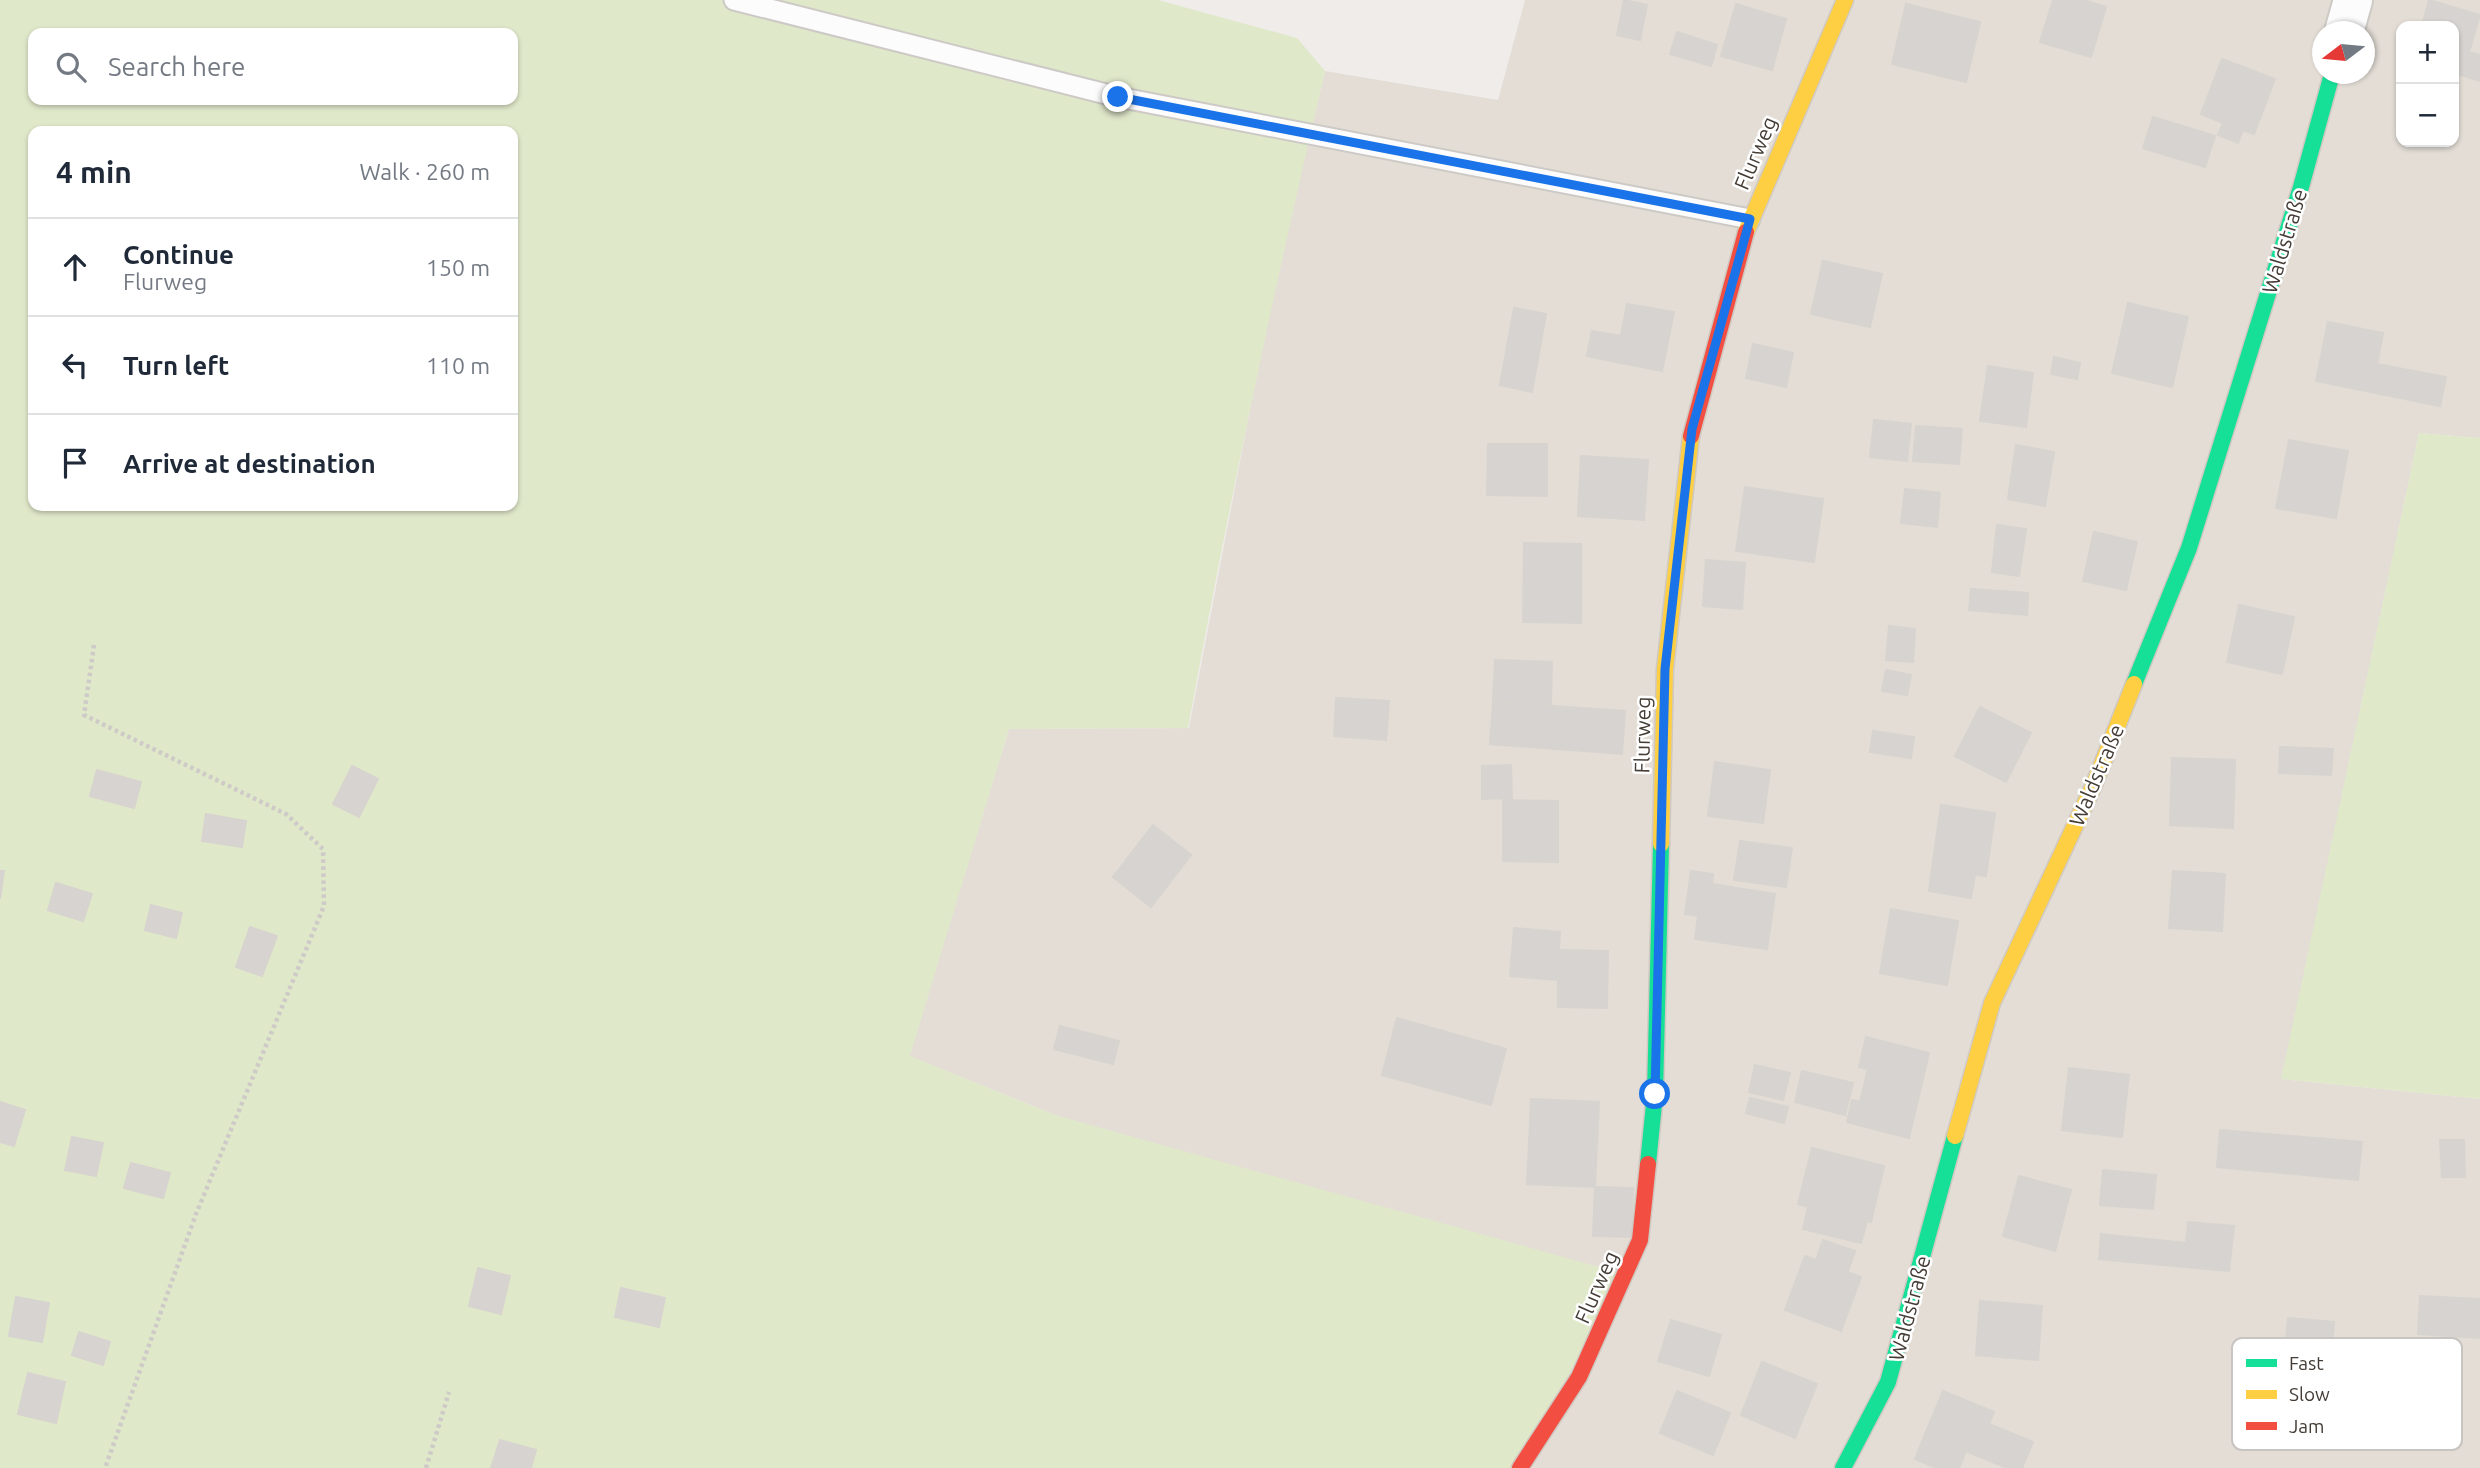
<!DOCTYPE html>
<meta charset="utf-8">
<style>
body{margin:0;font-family:Ubuntu,sans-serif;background:#f2f2f3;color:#1f2937}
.controls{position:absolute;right:21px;top:21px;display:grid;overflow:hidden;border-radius:14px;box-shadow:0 2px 5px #0004}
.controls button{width:63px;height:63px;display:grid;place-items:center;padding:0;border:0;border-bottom:2px solid #e0e1e3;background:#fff;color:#1f2937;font:35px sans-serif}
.compass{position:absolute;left:2312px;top:21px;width:63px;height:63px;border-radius:50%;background:#fff;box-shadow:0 2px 5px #0004;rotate:254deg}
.stop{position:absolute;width:21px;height:21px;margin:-16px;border:5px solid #1a73e8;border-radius:50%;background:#fff}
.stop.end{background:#1a73e8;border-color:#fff;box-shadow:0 2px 7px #0008}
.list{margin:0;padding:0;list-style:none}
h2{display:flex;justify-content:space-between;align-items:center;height:91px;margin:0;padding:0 28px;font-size:30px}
h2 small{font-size:23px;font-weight:400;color:#747a83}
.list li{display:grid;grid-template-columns:46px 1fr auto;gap:21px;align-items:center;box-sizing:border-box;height:98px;padding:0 28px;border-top:2px solid #e0e1e3}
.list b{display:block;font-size:26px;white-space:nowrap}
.list p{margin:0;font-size:23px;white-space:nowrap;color:#747a83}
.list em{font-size:23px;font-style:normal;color:#747a83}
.icon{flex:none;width:38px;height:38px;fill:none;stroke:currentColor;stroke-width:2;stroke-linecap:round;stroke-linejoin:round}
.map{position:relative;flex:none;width:2480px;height:1468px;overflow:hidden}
.search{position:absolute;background:#fff;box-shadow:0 2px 5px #0004;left:28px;top:28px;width:490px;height:77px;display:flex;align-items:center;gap:18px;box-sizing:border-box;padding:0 24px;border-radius:14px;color:#747a83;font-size:26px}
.panel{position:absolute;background:#fff;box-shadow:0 2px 5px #0004;left:28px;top:126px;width:490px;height:385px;border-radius:14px}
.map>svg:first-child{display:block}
.residential{fill:#e3ddd6;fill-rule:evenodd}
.green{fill:#e0e8ca;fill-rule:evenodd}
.building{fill:#d7d3d0;stroke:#d7d3cf;stroke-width:2}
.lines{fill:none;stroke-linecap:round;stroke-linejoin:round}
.lane-casing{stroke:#cdcac6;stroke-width:23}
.street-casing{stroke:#cdcac6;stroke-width:42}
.fast-casing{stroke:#cfc9c1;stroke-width:19}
.slow-casing{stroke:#cfc9c1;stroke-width:19}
.jam-casing{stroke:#cfc9c1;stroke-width:19}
.path{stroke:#cdcac7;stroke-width:4.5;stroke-dasharray:3.5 3.5;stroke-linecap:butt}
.lane{stroke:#fdfcfc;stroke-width:19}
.street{stroke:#fdfcfc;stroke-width:38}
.fast{stroke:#16e098;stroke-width:16}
.slow{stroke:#ffcf43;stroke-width:16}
.jam{stroke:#f24e42;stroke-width:16}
.route{stroke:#1a73e8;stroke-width:9}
.labels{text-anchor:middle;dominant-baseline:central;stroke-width:5;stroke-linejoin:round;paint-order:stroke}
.street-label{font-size:21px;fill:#443c35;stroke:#fff}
.key{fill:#fff;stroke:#c7c4c2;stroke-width:2}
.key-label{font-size:19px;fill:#443c35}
</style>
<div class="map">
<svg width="2480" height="1468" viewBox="0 0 2480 1468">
<rect width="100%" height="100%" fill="#efece9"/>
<path class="residential" d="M1525,0H2480V438L2419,433L2282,1079L2480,1099V1468H1518L1055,1115L909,1056L1009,729L1189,728L1269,310L1325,71L1498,100ZM2401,26H2454V142H2401ZM2322,32H2364V74H2322Z"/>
<g class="green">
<path d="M0,0H1158L1297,38L1325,71C1274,289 1228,508 1188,728L1009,729L910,1056L1055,1115L1624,1274L1518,1468H0ZM33,33H513V100H33ZM33,131H513V506H33Z"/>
<path d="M2419,433L2480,438V1099L2281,1079Z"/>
</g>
<g class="building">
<path d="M1624,0L1647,5L1640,40L1617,35Z"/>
<path d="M2053,0H2083L2106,7L2091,57L2040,42Z"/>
<path d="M2429,0L2480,15L2469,52L2480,55V81L2454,73V26H2422Z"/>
<path d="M1736,4L1786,19L1772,70L1721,56Z"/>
<path d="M1906,4L1980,22L1966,82L1892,64Z"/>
<path d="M1677,32L1717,45L1711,66L1670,54Z"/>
<path d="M2222,59L2275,79L2254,134L2243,130L2238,143L2218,135L2223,123L2201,114Z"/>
<path d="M2153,117L2215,136L2205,167L2143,148Z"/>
<path d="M1823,261L1882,274L1870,327L1811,314Z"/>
<path d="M2128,303L2188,317L2172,387L2112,373Z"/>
<path d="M1627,304L1674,312L1662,371L1616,362Z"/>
<path d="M1514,308L1546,314L1532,392L1500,385Z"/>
<path d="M2328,322L2383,333L2377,364L2446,377L2440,406L2316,381Z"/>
<path d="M1592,331L1621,336L1616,362L1587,356Z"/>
<path d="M1753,344L1793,353L1786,387L1746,378Z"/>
<path d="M2054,357L2080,363L2077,379L2051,374Z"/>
<path d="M1988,366L2033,373L2026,427L1980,421Z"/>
<path d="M1874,420L1911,424L1907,461L1870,457Z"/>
<path d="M1916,426L1962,429L1959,464L1913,461Z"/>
<path d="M2289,440L2348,451L2336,518L2276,508Z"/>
<path d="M1488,444H1547V496L1487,495Z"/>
<path d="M2016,445L2054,452L2045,506L2008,499Z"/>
<path d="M1581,456L1648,460L1644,520L1578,516Z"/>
<path d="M1745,487L1823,499L1814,562L1736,551Z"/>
<path d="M1905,489L1940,493L1937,527L1901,523Z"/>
<path d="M1997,525L2026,529L2019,576L1992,572Z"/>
<path d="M2094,532L2137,542L2126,590L2083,581Z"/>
<path d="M1524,543L1581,544V623L1523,622Z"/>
<path d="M1706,560L1745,563L1742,609L1703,606Z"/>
<path d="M1971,589L2028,593L2027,615L1969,610Z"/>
<path d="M2239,605L2294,617L2282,674L2227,662Z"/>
<path d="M1889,626L1915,629L1913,662L1886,660Z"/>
<path d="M1495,660L1552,662L1551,704L1493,702Z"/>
<path d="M1886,670L1911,675L1907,695L1882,691Z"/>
<path d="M1336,698L1389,701L1386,740L1334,736Z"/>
<path d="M1493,702L1625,711L1622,754L1490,744Z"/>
<path d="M1980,707L2031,733L2006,782L1955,756Z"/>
<path d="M1873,731L1914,737L1911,758L1870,752Z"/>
<path d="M2280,747L2333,749L2331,775L2279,773Z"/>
<path d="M2172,758L2235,760L2233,828L2170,825Z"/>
<path d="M1715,762L1770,770L1763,823L1708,816Z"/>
<path d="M1511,765L1512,798L1482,799V766Z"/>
<path d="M352,766L378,779L359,817L333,804Z"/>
<path d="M97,770L141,782L134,808L90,796Z"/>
<path d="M1503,800L1558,801V862L1503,861Z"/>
<path d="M1941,805L1995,813L1986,876L1932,868Z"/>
<path d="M206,814L246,821L242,847L202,841Z"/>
<path d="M1153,825L1191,855L1151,907L1113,877Z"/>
<path d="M1740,841L1792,848L1786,887L1734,880Z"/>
<path d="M1932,868L1975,875L1971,898L1929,891Z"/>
<path d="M0,871H4L0,899Z"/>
<path d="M1691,871L1713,874L1712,884L1775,894L1767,949L1695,939L1698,916L1685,914Z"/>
<path d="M2173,871L2225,874L2222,931L2169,928Z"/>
<path d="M56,883L92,894L83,921L48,910Z"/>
<path d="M151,905L182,913L176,938L145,930Z"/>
<path d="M1891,909L1958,921L1947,985L1880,973Z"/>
<path d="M250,927L277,936L262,976L236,967Z"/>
<path d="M1514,928L1560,932L1557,980L1510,976Z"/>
<path d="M1558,950L1608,951L1607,1008L1558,1007Z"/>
<path d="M1397,1018L1506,1049L1491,1105L1382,1075Z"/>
<path d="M1060,1026L1119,1041L1113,1064L1054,1049Z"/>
<path d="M1866,1037L1929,1053L1909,1138L1847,1122L1852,1100L1860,1102L1868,1069L1859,1067Z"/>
<path d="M1755,1065L1790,1073L1783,1100L1749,1092Z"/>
<path d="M2069,1068L2129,1075L2122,1137L2062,1130Z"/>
<path d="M1802,1071L1853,1083L1845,1115L1795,1102Z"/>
<path d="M1750,1098L1788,1107L1784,1123L1746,1113Z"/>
<path d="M1531,1099L1599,1102L1595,1187L1527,1184Z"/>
<path d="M0,1102L25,1110L14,1146L0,1142Z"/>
<path d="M2220,1130L2362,1142L2358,1180L2217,1167Z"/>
<path d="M72,1137L103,1143L96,1176L65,1170Z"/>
<path d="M2440,1140H2464L2465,1177H2442Z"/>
<path d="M1812,1148L1884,1166L1871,1222L1798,1204Z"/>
<path d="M131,1163L170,1173L163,1198L124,1188Z"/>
<path d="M2103,1170L2156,1175L2153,1209L2100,1205Z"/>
<path d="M2019,1176L2071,1190L2055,1251L2003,1236Z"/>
<path d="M1595,1187L1633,1188L1632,1237L1593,1236Z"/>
<path d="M1808,1207L1867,1221L1861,1243L1803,1229Z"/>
<path d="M2188,1222L2234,1226L2229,1271L2099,1259L2101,1234L2186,1243Z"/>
<path d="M1823,1240L1855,1251L1848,1271L1816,1260Z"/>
<path d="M1805,1256L1861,1277L1841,1331L1785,1310Z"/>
<path d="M478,1268L510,1276L501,1314L469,1306Z"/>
<path d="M621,1288L665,1298L659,1327L615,1317Z"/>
<path d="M2420,1296L2480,1299V1338L2418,1334Z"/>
<path d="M16,1297L49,1303L42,1342L9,1336Z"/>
<path d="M1980,1301L2042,1306L2038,1360L1976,1355Z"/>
<path d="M2288,1318L2334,1322L2328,1389L2265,1384L2267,1360L2284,1361Z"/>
<path d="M1671,1320L1721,1335L1709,1376L1658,1361Z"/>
<path d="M79,1332L110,1342L103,1365L72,1355Z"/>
<path d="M1762,1362L1817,1384L1795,1438L1741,1415Z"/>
<path d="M28,1373L65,1382L56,1423L18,1414Z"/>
<path d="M1677,1391L1730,1413L1713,1455L1660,1433Z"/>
<path d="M1943,1391L1994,1412L1989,1424L2033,1442L2022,1468H2007L1925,1434Z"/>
<path d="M1925,1434L1966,1451L1959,1468H1936L1915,1459Z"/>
<path d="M500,1440L536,1450L531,1468H491Z"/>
</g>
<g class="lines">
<defs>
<path id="lane" d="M734,0L1118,97L1750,219"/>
<path id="street" d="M2344,32L2353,0"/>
<g id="fast">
<path d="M2134,684L2189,548L2301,187L2332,74"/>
<path d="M1648,1164L1655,1094L1661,844"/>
<path d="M1843,1468L1888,1382L1955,1136"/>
</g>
<g id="slow">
<path d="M1746,232L1845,0"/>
<path d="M1661,844L1665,669L1691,436"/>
<path d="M1955,1136L1992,1003L2093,787L2134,684"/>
</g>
<g id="jam">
<path d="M1691,436L1746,232"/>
<path d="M1520,1468L1579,1377L1640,1240L1648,1164"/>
</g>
</defs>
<use href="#lane" class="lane-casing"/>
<use href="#street" class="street-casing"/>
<use href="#fast" class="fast-casing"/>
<use href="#slow" class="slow-casing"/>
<use href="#jam" class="jam-casing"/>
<g class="path">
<path d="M94,645L84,715L286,814L323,849L324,906L196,1214L105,1468"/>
<path d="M426,1468L449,1392"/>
</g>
<use href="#lane" class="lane"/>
<use href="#street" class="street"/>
<use href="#fast" class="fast"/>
<use href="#slow" class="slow"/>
<use href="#jam" class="jam"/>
</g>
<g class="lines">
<path class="route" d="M1118,97L1750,219L1692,429L1665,669L1655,1094"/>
</g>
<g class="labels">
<g class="street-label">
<text transform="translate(1755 153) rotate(-67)">Flurweg</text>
<text transform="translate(2284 241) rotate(-73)">Waldstraße</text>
<text transform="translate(1642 735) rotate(-89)">Flurweg</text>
<text transform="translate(2096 775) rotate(-67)">Waldstraße</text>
<text transform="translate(1596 1287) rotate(-66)">Flurweg</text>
<text transform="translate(1909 1308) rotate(-75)">Waldstraße</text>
</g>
</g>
<rect x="2232" y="1338" width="230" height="112" rx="10" class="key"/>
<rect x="2246" y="1359" width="31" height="8" fill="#16e098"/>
<rect x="2246" y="1390" width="31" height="9" fill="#ffcf43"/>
<rect x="2246" y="1422" width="31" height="8" fill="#f24e42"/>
<g class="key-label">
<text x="2289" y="1370">Fast</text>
<text x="2289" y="1401">Slow</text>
<text x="2289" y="1433">Jam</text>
</g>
</svg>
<div class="controls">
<button>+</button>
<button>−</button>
</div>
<svg class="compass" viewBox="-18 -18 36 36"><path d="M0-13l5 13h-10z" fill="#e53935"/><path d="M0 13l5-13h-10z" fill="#747a83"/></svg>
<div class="stop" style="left:1655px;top:1094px"></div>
<div class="stop end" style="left:1118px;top:97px"></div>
<div class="search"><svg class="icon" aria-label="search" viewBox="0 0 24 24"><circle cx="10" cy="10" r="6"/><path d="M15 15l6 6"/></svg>Search here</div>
<section class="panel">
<h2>4 min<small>Walk · 260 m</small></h2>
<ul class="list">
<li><svg class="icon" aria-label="ahead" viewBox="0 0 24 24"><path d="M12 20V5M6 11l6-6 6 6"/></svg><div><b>Continue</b><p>Flurweg</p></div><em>150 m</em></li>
<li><svg class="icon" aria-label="left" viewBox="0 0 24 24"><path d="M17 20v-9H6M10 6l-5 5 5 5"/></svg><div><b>Turn left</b></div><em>110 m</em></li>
<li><svg class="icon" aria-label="arrive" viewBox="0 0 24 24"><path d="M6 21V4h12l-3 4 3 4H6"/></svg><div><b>Arrive at destination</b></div></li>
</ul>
</section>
</div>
